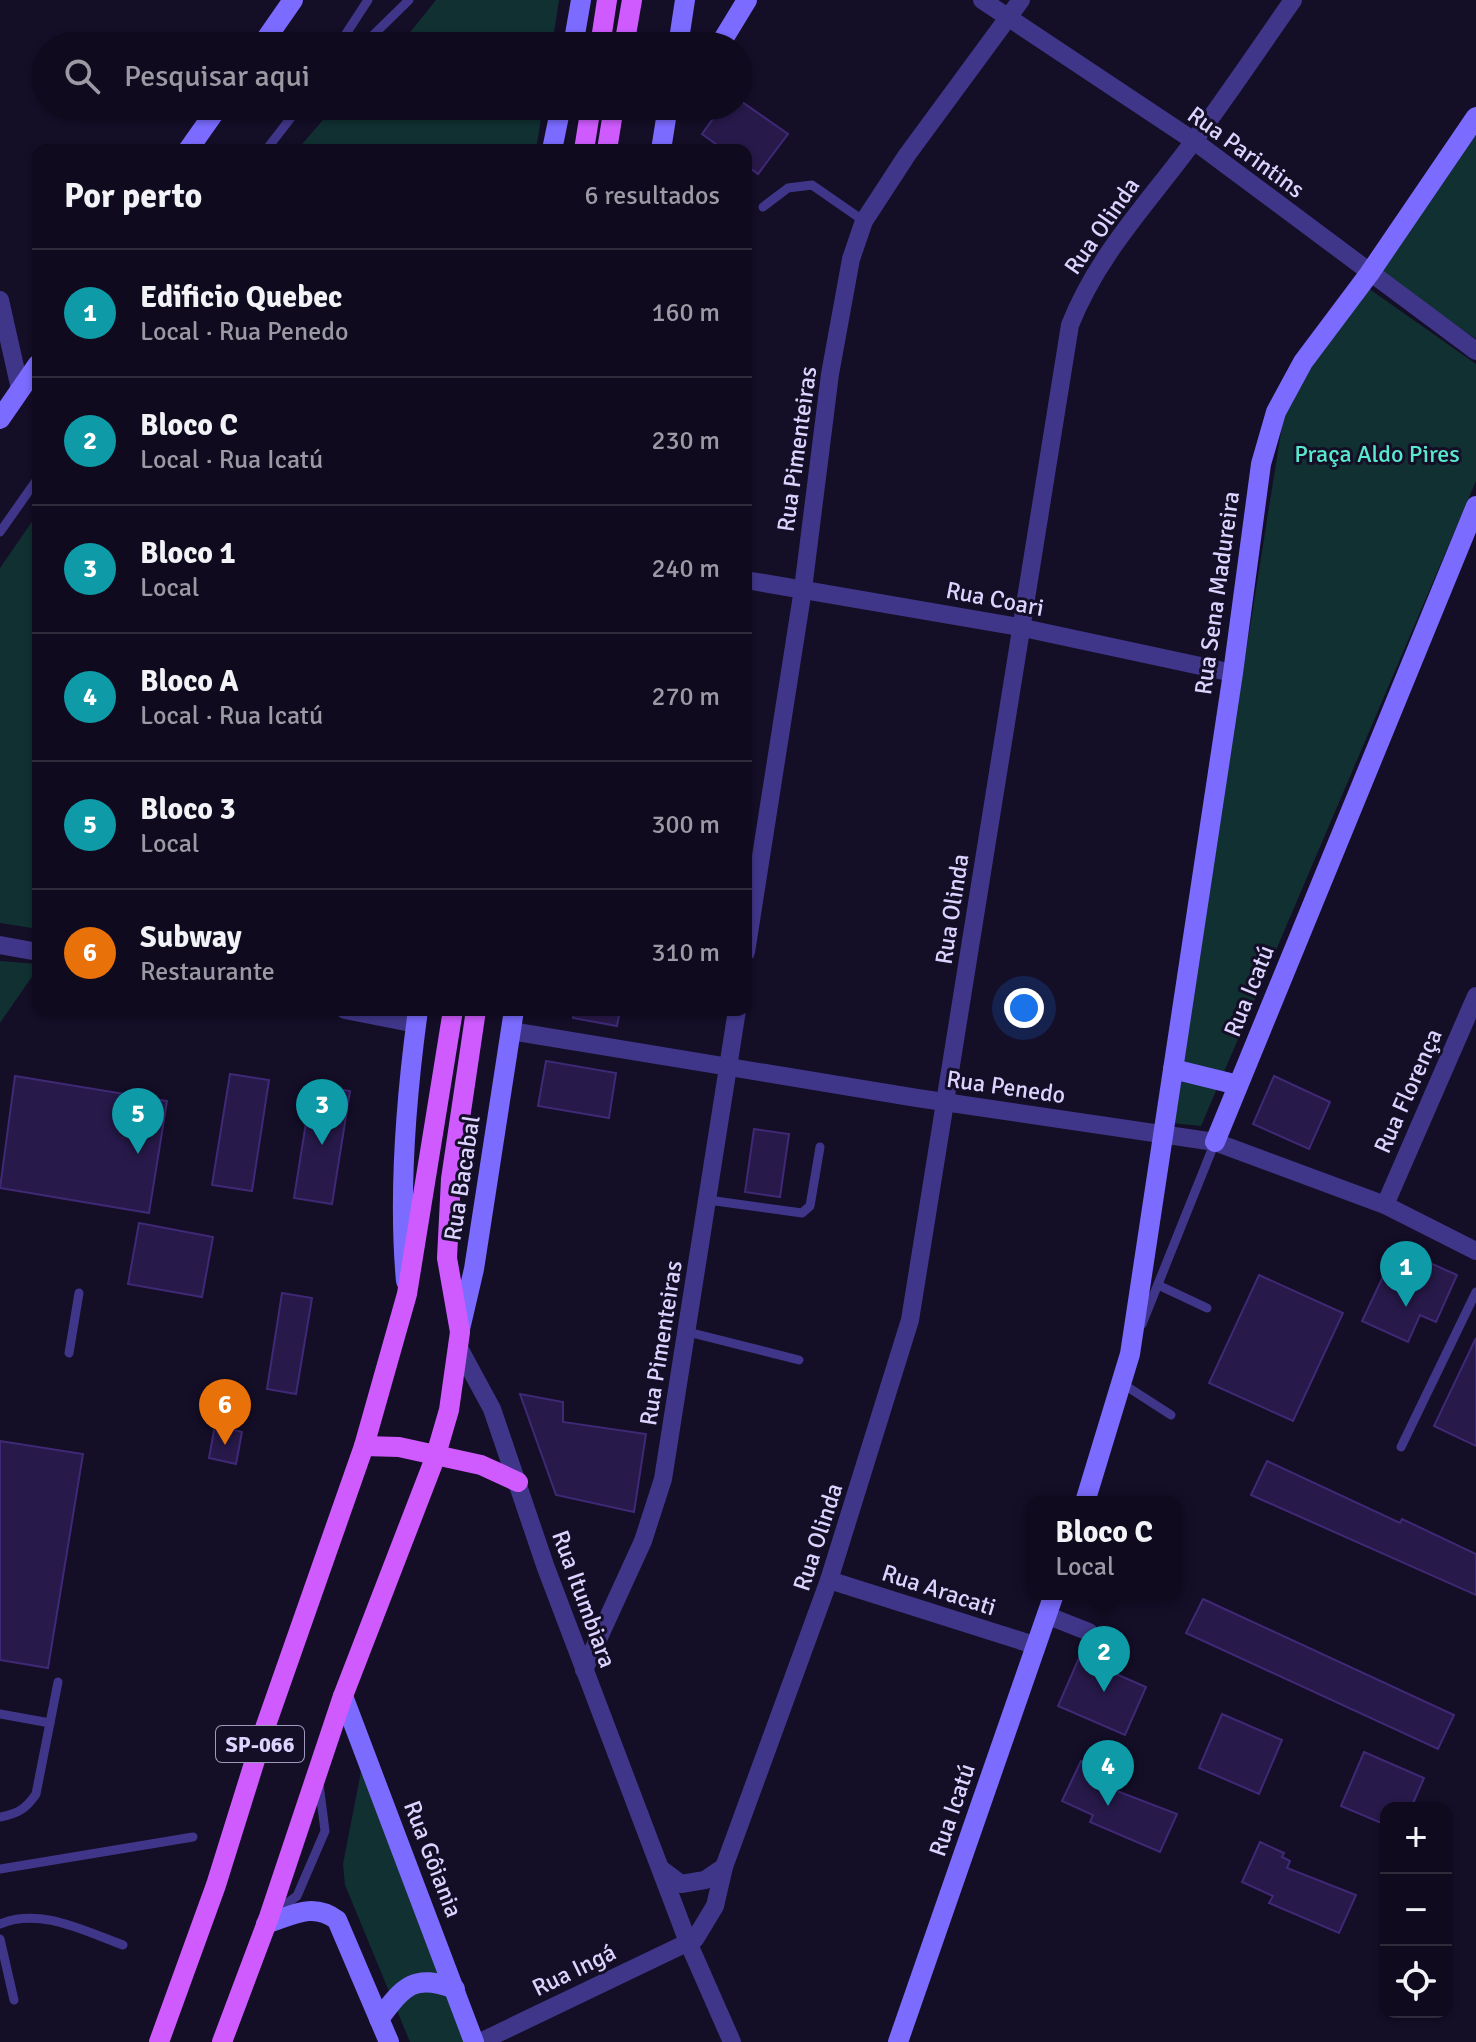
<!DOCTYPE html>
<html lang="pt">
<meta charset="utf-8">
<style>
body{margin:0;font-family:Signika,sans-serif;background:#1d182a;color:#f1f3f6}
.controls{position:absolute;right:24px;bottom:24px;display:grid;overflow:hidden;border-radius:16px;box-shadow:0 2px 6px #0004}
.controls button{width:72px;height:72px;display:grid;place-items:center;padding:0;border:0;border-bottom:2px solid #2f2b3b;background:#0f0a1d;color:#f1f3f6;font:40px sans-serif}
.you{position:absolute;left:1024px;top:1008px;width:28px;height:28px;margin:-20px;border:6px solid #fff;border-radius:50%;background:#1a73e8;box-shadow:0 0 0 12px #1a73e833}
.badge{display:grid;place-items:center;width:52px;height:52px;border-radius:50%;background:#db2777;color:#fff;font-size:26px;font-weight:700}
.pin{position:absolute;translate:-50% -66px;filter:drop-shadow(0 2px 4px #0008)}
.pin::after{content:'';position:absolute;top:42px;width:28px;height:24px;background:inherit;clip-path:polygon(0 0,100% 0,50% 100%)}
.popup{position:absolute;left:1026px;top:1496px;width:156px;height:104px;box-sizing:border-box;display:grid;place-content:center;border-radius:16px;background:#0f0a1d;filter:drop-shadow(0 2px 6px #0005);font-size:26px;white-space:nowrap;color:#9b9aa4}
.popup b{font-size:30px;color:#f1f3f6}
.popup::after{content:'';position:absolute;left:50%;top:100%;margin-left:-16px;border:16px solid transparent;border-top-color:#0f0a1d}
.list{margin:0;padding:0;list-style:none}
h2{display:flex;justify-content:space-between;align-items:center;height:104px;margin:0;padding:0 32px;font-size:34px}
h2 small{font-size:26px;font-weight:400;color:#9b9aa4}
.list li{display:grid;grid-template-columns:52px 1fr auto;gap:24px;align-items:center;box-sizing:border-box;height:128px;padding:0 32px;border-top:2px solid #2f2b3b}
.list b{display:block;font-size:30px;white-space:nowrap}
.list p{margin:0;font-size:26px;white-space:nowrap;color:#9b9aa4}
.list em{font-size:26px;font-style:normal;color:#9b9aa4}
.icon{flex:none;width:44px;height:44px;fill:none;stroke:currentColor;stroke-width:2;stroke-linecap:round;stroke-linejoin:round}
.map{position:relative;flex:none;width:1476px;height:2042px;overflow:hidden}
.search{position:absolute;background:#0f0a1d;box-shadow:0 2px 6px #0004;left:32px;top:32px;width:720px;height:88px;display:flex;align-items:center;gap:20px;box-sizing:border-box;padding:0 28px;border-radius:44px;color:#9b9aa4;font-size:30px}
.panel{position:absolute;background:#0f0a1d;box-shadow:0 2px 6px #0004;left:32px;top:144px;width:720px;height:872px;border-radius:16px}
.map>svg:first-child{display:block}
.green{fill:#103031}
.building{fill:#271949;stroke:#3f2976;stroke-width:2}
.lines{fill:none;stroke-linecap:round;stroke-linejoin:round}
.lane{stroke:#403689;stroke-width:9}
.street{stroke:#403689;stroke-width:18}
.secondary{stroke:#7b6bff;stroke-width:20}
.primary{stroke:#cf5bff;stroke-width:20}
.labels{text-anchor:middle;dominant-baseline:central;stroke-width:6;stroke-linejoin:round;paint-order:stroke}
.shield{fill:#140e27;stroke:#a099be;stroke-width:2}
.shield-label{font-size:22px;font-weight:bold;fill:#dcd4ff}
.street-label{font-size:24px;fill:#dcd4ff;stroke:#140e27}
.park-label{font-size:24px;fill:#58e7cf;stroke:#140e27}
</style>
<div class="map">
<svg width="1476" height="2042" viewBox="0 0 1476 2042">
<rect width="100%" height="100%" fill="#140e27"/>
<g class="green">
<path d="M436,0H559L552,46H399Z"/>
<path d="M335,106H543L536,150H297Z"/>
<path d="M1476,134V339L1379,271Z"/>
<path d="M1368,288L1476,364V481L1201,1126L1171,1123L1284,413L1310,366Z"/>
<path d="M38,513V929L0,923V568Z"/>
<path d="M0,961L38,964V968L0,1023Z"/>
<path d="M362,1766L472,2042H410L345,1885L343,1864Z"/>
</g>
<g class="building">
<path d="M738,99L788,134L758,174L746,165V150H724L702,134L722,106H738Z"/>
<path d="M574,1010H620L617,1026L573,1018Z"/>
<path d="M546,1061L616,1073L609,1118L538,1106Z"/>
<path d="M230,1074L269,1080L252,1191L212,1185Z"/>
<path d="M15,1076L167,1101L149,1213L0,1188Z"/>
<path d="M1274,1076L1330,1102L1309,1149L1253,1124Z"/>
<path d="M312,1085L350,1091L332,1204L294,1198Z"/>
<path d="M754,1129L789,1134L780,1197L745,1192Z"/>
<path d="M139,1223L213,1237L202,1297L128,1284Z"/>
<path d="M1412,1255L1457,1275L1436,1322L1420,1315L1408,1342L1362,1321L1388,1266L1404,1274Z"/>
<path d="M1259,1275L1343,1313L1293,1421L1209,1383Z"/>
<path d="M282,1293L312,1298L296,1394L267,1389Z"/>
<path d="M1476,1338V1446L1434,1426Z"/>
<path d="M520,1394L563,1402V1422L646,1434L634,1512L556,1495Z"/>
<path d="M215,1425L242,1432L236,1464L209,1458Z"/>
<path d="M0,1441L83,1454L48,1668L0,1660Z"/>
<path d="M1267,1461L1400,1523L1402,1519L1476,1554V1595L1251,1495Z"/>
<path d="M1203,1599L1454,1715L1438,1749L1186,1633Z"/>
<path d="M1079,1658L1146,1687L1125,1735L1058,1706Z"/>
<path d="M1222,1714L1282,1740L1259,1794L1199,1768Z"/>
<path d="M1364,1752L1424,1778L1411,1808H1386V1825L1341,1806Z"/>
<path d="M1081,1761L1104,1772L1102,1777L1112,1781L1109,1788L1177,1814L1160,1852L1090,1822L1093,1815L1062,1801Z"/>
<path d="M1260,1842L1284,1853L1282,1857L1290,1861L1287,1868L1356,1895L1339,1933L1269,1903L1273,1896L1242,1882Z"/>
</g>
<g class="lines">
<g class="lane">
<path d="M338,46L368,0"/>
<path d="M362,46L409,0"/>
<path d="M266,150L300,106"/>
<path d="M763,207L788,188L812,185L864,221"/>
<path d="M0,532L38,478"/>
<path d="M708,1200L802,1213L810,1206L820,1147"/>
<path d="M1158,1285L1207,1308"/>
<path d="M1142,1324L1215,1142"/>
<path d="M688,1332L799,1360"/>
<path d="M69,1353L79,1293"/>
<path d="M1123,1384L1171,1415"/>
<path d="M1401,1447L1476,1292"/>
<path d="M0,1714L50,1723"/>
<path d="M0,1817C17,1814 26,1809 36,1794L58,1682"/>
<path d="M0,1869L193,1837"/>
<path d="M275,1912L297,1896L325,1831L319,1784"/>
<path d="M0,1924C40,1907 84,1931 123,1945"/>
<path d="M0,1939L14,2000"/>
</g>
<g class="street">
<path d="M982,0L1194,141L1476,351"/>
<path d="M0,300L20,389"/>
<path d="M746,580L1019,627L1233,673"/>
<path d="M0,945L38,952"/>
<path d="M746,952L803,589L830,374L851,259L864,221L907,155L1021,0"/>
<path d="M345,1010L416,1024"/>
<path d="M511,1031L917,1098L1215,1142L1385,1205L1476,1251"/>
<path d="M1385,1205L1476,996"/>
<path d="M459,1348L492,1409L546,1568L688,1942L732,2042"/>
<path d="M829,1580L1034,1645"/>
<path d="M1046,1615L1089,1632"/>
<path d="M584,1670L643,1541L663,1479L737,1010"/>
<path d="M661,1869L681,1884L705,1880L724,1867"/>
<path d="M480,2042L695,1939L715,1906L724,1867L829,1580L910,1320L1070,325C1098,254 1148,203 1193,142C1228,95 1260,47 1293,0"/>
</g>
<g class="secondary">
<path d="M261,46L293,0"/>
<path d="M573,46L581,0"/>
<path d="M678,46L685,0"/>
<path d="M719,46L747,0"/>
<path d="M188,150L219,106"/>
<path d="M552,150L561,106"/>
<path d="M661,150L668,106"/>
<path d="M0,419L38,364"/>
<path d="M1173,1069L1238,1085"/>
<path d="M1215,1142L1476,506"/>
<path d="M406,1281C398,1193 406,1098 418,1010"/>
<path d="M460,1329L474,1269L514,1010"/>
<path d="M1085,1502L1130,1354L1233,673L1261,464L1276,412L1303,362L1369,274L1476,117"/>
<path d="M343,1696L474,2042"/>
<path d="M266,1924C293,1915 313,1902 337,1920L389,2042"/>
<path d="M379,2019C404,1986 414,1973 455,1989"/>
<path d="M898,2042L1054,1594"/>
</g>
<g class="primary">
<path d="M600,46L607,0"/>
<path d="M624,46L632,0"/>
<path d="M584,150L591,106"/>
<path d="M607,150L614,106"/>
<path d="M364,1446L399,1447L481,1465L518,1482"/>
<path d="M159,2042L216,1885L266,1725L364,1446L407,1294L453,1010"/>
<path d="M222,2042L269,1917L343,1696L435,1458L449,1410L460,1332L447,1258L451,1179L476,1010"/>
</g>
</g>
<g class="labels">
<rect class="shield" x="216" y="1726" width="88" height="36" rx="6"/>
<g class="shield-label">
<text x="260" y="1744">SP-066</text>
</g>
<g class="street-label">
<text transform="translate(1246 152) rotate(36)">Rua Parintins</text>
<text transform="translate(1102 226) rotate(-55)">Rua Olinda</text>
<text transform="translate(797 449) rotate(-82)">Rua Pimenteiras</text>
<text transform="translate(1217 593) rotate(-82)">Rua Sena Madureira</text>
<text transform="translate(995 599) rotate(11)">Rua Coari</text>
<text transform="translate(952 909) rotate(-81)">Rua Olinda</text>
<text transform="translate(1249 991) rotate(-68)">Rua Icatú</text>
<text transform="translate(1006 1087) rotate(8)">Rua Penedo</text>
<text transform="translate(1408 1091) rotate(-66)">Rua Florença</text>
<text transform="translate(462 1178) rotate(-81)">Rua Bacabal</text>
<text transform="translate(661 1343) rotate(-81)">Rua Pimenteiras</text>
<text transform="translate(818 1537) rotate(-72)">Rua Olinda</text>
<text transform="translate(939 1590) rotate(18)">Rua Aracati</text>
<text transform="translate(584 1599) rotate(70)">Rua Itumbiara</text>
<text transform="translate(952 1810) rotate(-71)">Rua Icatú</text>
<text transform="translate(433 1859) rotate(69)">Rua Gôiania</text>
<text transform="translate(574 1970) rotate(-26)">Rua Ingá</text>
</g>
<g class="park-label">
<text x="1377" y="454">Praça Aldo Pires</text>
</g>
</g>
</svg>
<div class="controls">
<button>+</button>
<button>−</button>
<button><svg class="icon" aria-label="locate" viewBox="0 0 24 24"><circle cx="12" cy="12" r="6"/><path d="M12 2v4M12 18v4M2 12h4M18 12h4"/></svg></button>
</div>
<div class="you"></div>
<div class="pin badge" style="left:1406px;top:1307px;background:#0f9aa8">1</div>
<div class="pin badge" style="left:1104px;top:1692px;background:#0f9aa8">2</div>
<div class="popup"><b>Bloco C</b>Local</div>
<div class="pin badge" style="left:322px;top:1145px;background:#0f9aa8">3</div>
<div class="pin badge" style="left:1108px;top:1806px;background:#0f9aa8">4</div>
<div class="pin badge" style="left:138px;top:1154px;background:#0f9aa8">5</div>
<div class="pin badge" style="left:225px;top:1445px;background:#e8710a">6</div>
<div class="search"><svg class="icon" aria-label="search" viewBox="0 0 24 24"><circle cx="10" cy="10" r="6"/><path d="M15 15l6 6"/></svg>Pesquisar aqui</div>
<section class="panel">
<h2>Por perto<small>6 resultados</small></h2>
<ul class="list">
<li><span class="badge" style="background:#0f9aa8">1</span><div><b>Edificio Quebec</b><p>Local · Rua Penedo</p></div><em>160 m</em></li>
<li><span class="badge" style="background:#0f9aa8">2</span><div><b>Bloco C</b><p>Local · Rua Icatú</p></div><em>230 m</em></li>
<li><span class="badge" style="background:#0f9aa8">3</span><div><b>Bloco 1</b><p>Local</p></div><em>240 m</em></li>
<li><span class="badge" style="background:#0f9aa8">4</span><div><b>Bloco A</b><p>Local · Rua Icatú</p></div><em>270 m</em></li>
<li><span class="badge" style="background:#0f9aa8">5</span><div><b>Bloco 3</b><p>Local</p></div><em>300 m</em></li>
<li><span class="badge" style="background:#e8710a">6</span><div><b>Subway</b><p>Restaurante</p></div><em>310 m</em></li>
</ul>
</section>
</div>
